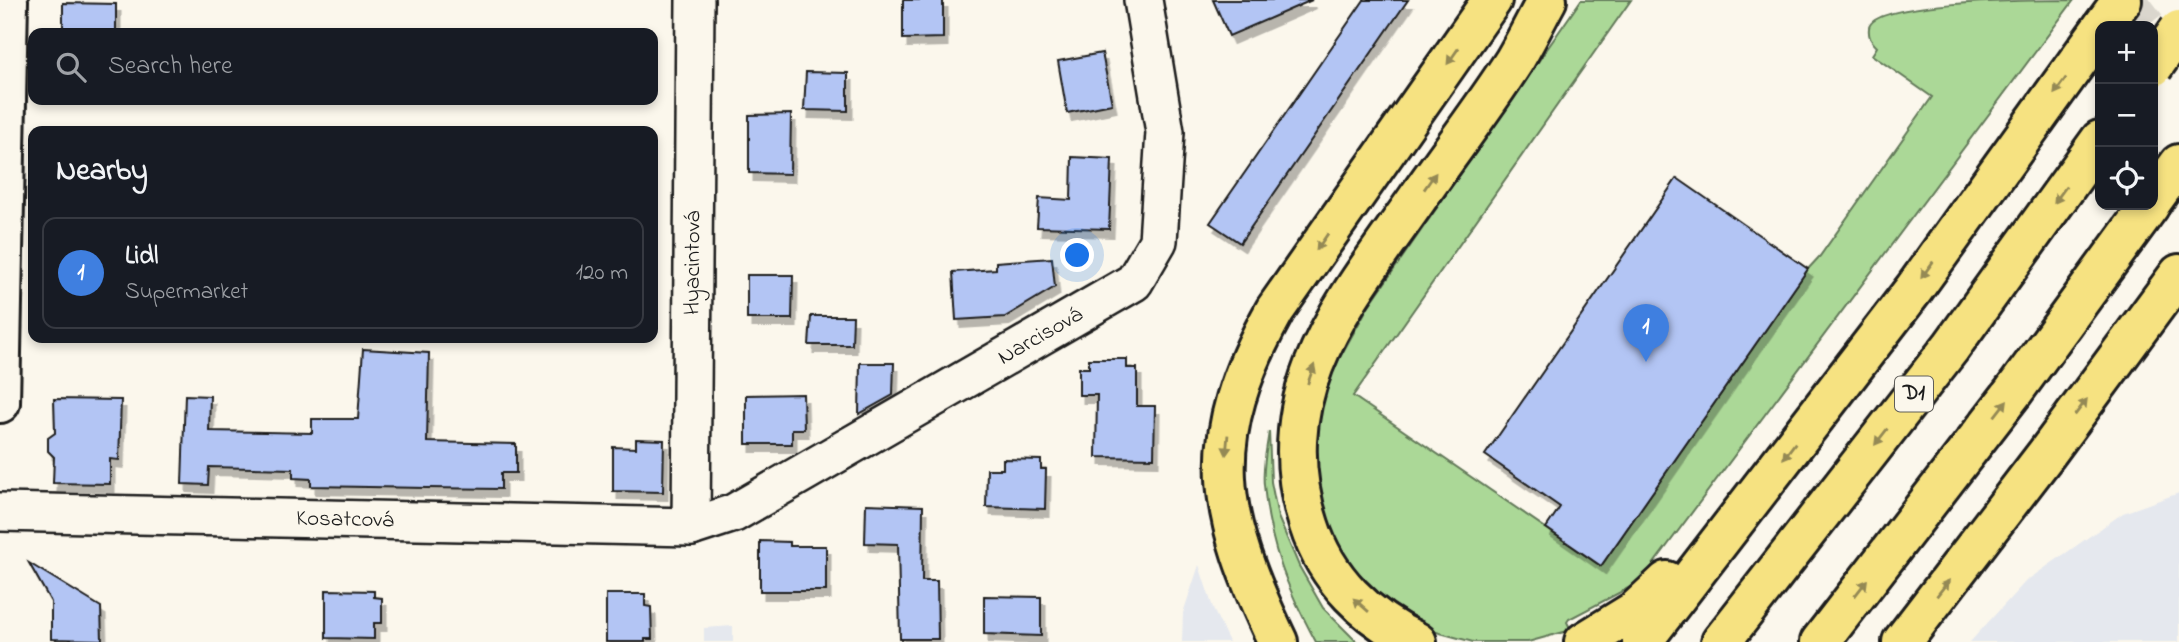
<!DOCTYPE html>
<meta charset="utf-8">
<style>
body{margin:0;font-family:"Indie Flower",sans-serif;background:#242831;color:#f1f3f6}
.controls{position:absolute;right:21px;top:21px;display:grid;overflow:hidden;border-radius:14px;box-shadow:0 4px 10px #0003}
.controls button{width:63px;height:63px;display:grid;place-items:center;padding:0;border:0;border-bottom:2px solid #363941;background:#171b24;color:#f1f3f6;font:35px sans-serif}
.you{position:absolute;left:1078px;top:256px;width:24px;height:24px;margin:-18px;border:5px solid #fff;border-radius:50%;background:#1a73e8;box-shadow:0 0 0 10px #1a73e833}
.badge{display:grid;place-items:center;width:46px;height:46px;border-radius:50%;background:#ea580c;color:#fff;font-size:23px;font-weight:700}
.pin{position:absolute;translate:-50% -58px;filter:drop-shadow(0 2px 4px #0008)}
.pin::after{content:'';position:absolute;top:37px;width:24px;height:21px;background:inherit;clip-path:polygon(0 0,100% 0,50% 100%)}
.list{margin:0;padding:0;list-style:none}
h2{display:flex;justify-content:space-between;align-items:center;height:91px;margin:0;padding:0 28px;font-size:30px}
h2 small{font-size:23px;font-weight:400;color:#9ea1a6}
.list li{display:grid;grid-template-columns:46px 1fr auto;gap:21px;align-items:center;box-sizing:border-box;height:112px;margin:0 14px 14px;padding:0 14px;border:2px solid #363941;border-radius:14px}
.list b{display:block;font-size:26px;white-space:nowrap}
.list p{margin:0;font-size:23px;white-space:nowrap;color:#9ea1a6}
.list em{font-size:23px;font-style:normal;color:#9ea1a6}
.icon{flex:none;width:38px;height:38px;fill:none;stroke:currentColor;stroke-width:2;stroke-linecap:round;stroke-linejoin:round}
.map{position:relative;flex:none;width:2179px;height:642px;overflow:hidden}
.search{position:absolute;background:#171b24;box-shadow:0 4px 10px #0003;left:28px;top:28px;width:630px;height:77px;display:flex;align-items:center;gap:18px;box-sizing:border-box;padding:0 24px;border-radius:14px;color:#9ea1a6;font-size:26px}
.panel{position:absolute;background:#171b24;box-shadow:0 4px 10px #0003;left:28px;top:126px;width:630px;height:217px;border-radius:14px}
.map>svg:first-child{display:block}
.built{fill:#e5e8ee}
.green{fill:#abd897;stroke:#647a5a;stroke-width:2}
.building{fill:#b3c5f4;stroke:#1c1c1c;stroke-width:2;filter:url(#shadow)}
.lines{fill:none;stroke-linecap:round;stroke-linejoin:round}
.secondary-tunnel{stroke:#dad6cd;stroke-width:38;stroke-dasharray:38 19;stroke-linecap:butt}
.street-casing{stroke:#1c1c1c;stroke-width:42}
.secondary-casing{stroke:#1c1c1c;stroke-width:44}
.highway-casing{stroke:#1c1c1c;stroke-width:44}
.street{stroke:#fbf7ec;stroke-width:37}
.secondary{stroke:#fbf7ec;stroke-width:38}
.highway{stroke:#f6e281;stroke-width:38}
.highway-bridge-casing{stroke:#1c1c1c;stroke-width:44;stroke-linecap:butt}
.highway-bridge{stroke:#f6e281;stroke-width:38}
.oneway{fill:#948954}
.labels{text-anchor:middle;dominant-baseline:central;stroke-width:5;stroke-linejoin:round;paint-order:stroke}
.shield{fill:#fbf7ec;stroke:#5f5e5a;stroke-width:2}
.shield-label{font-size:21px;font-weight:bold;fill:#1c1c1c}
.street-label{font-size:23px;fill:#1c1c1c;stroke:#fbf7ec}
</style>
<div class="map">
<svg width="2179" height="642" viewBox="0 0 2179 642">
<defs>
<filter id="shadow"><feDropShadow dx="4.5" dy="8" stdDeviation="0" flood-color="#0004"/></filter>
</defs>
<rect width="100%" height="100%" fill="#fbf7ec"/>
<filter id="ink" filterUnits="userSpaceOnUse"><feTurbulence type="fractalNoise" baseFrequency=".0143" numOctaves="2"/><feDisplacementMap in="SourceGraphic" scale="14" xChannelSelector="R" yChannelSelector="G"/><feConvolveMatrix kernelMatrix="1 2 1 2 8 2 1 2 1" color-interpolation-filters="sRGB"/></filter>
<g filter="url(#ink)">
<g class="built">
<path d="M2179,493V642H1970L2026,581L2123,513Z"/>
<path d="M1199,565L1214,611L1229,642H1182L1183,613Z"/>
<path d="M733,626V642H704V628Z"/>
</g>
<g class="green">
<path d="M1581,0H1631L1353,396L1601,566L1808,269L1820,256L1932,97L1872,55L1877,47C1871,41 1868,37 1869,28C1871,0 2044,0 2074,0L1649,570L1636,584L1569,619L1567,622L1571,630L1528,642H1473L1429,630L1389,607L1340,559L1317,495L1316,416L1334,368L1368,307Z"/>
<path d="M1269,431L1271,482L1278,517L1299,566L1323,608L1357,642H1316C1287,588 1270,547 1264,485C1262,467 1267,448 1269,431Z"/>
</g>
<g class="building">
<path d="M903,0H943V38L903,39Z"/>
<path d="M1213,0H1312L1229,36Z"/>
<path d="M1364,0H1408L1240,243L1210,223Z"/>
<path d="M63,3L116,4V33H65L63,31Z"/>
<path d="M1102,53L1112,104L1067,113L1058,61Z"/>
<path d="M806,72L848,73V111L804,110Z"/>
<path d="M791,114L790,174L749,173V115Z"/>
<path d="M1072,157L1112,159L1109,229L1037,227L1039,198L1071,200Z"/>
<path d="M1677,178L1808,269L1601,566L1546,528L1560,507L1485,455Z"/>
<path d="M1052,258L1055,287L1005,317L956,320L953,272L996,269V262Z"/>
<path d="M747,275H793L792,319H747Z"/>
<path d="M811,316H853L852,345H809Z"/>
<path d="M363,349L429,353L427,442L516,444V473H501V489L427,488L311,486V479L293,478V469L209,467L208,485L182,484L185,395L210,396L209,431L312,433V419H358Z"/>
<path d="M1089,359H1127V368H1137V406H1155L1154,458L1096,457L1097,395H1079V368H1089Z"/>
<path d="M860,363H894L893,395L859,414Z"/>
<path d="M803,394L804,429H792V444H746V395Z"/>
<path d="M54,399L121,400L119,460L110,459V484L53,483L54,457L48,451V438L55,433Z"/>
<path d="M636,439L664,440L663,492L613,491V447L636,448Z"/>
<path d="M1003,459L1041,460V469H1046L1045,509L986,507L987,469H1003Z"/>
<path d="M866,504L923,506L922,581H937L938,639H900L898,544L865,543Z"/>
<path d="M760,541L790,542V546H826V591H760Z"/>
<path d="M29,563L101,607L102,640L51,639V602Z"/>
<path d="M326,590L374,591V597L382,598V623H374V639L326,638Z"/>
<path d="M606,594H645V606L651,607L652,639H645V642H606Z"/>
<path d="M984,596L1041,597V636L984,634Z"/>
</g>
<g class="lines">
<path class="secondary-tunnel" d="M2127,0L2147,26"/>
<defs>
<g id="street">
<path id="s1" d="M0,512L691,527L734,513L1134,282L1158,241L1165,132L1143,0"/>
<path id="s2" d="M691,527L695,0"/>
</g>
<path id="secondary" d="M0,403L8,0"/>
<g id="highway">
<path d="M2103,26L2122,0"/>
<path d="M2153,200L2179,164"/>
<path d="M1278,642C1216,512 1202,441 1275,310L1492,0"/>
<path d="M1417,642C1367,618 1326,579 1309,525C1266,392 1345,302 1417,199C1449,153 1484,108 1514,61C1526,41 1536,20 1547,0"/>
<path d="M1584,642L1636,610L1667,581"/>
<path d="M1642,642L1914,289L2100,30"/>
<path d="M1721,642L1951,347L2100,140"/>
<path d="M1820,642L2014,391L2150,205"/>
<path d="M1902,642L2047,453L2179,274"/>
</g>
</defs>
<use href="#street" class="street-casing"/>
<use href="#secondary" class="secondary-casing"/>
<use href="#highway" class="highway-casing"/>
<use href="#street" class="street"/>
<use href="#secondary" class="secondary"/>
<use href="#highway" class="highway"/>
<defs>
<path id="highway-bridge" d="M2153,67L2179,30"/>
</defs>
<use href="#highway-bridge" class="highway-bridge-casing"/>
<use href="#highway-bridge" class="highway-bridge"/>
</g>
<defs><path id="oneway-solid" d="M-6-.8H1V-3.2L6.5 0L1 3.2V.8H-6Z" transform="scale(1.75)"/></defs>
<g class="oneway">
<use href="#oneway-solid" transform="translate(1453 56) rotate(125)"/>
<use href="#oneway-solid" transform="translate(2060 86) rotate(126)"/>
<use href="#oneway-solid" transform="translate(1430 181) rotate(-55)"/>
<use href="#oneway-solid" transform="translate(2060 195) rotate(126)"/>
<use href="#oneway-solid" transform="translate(1322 242) rotate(125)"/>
<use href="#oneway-solid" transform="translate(1927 270) rotate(126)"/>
<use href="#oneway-solid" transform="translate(1311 374) rotate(-71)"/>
<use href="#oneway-solid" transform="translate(2081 407) rotate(-53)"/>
<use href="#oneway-solid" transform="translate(2001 408) rotate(-52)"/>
<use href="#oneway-solid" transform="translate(1881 437) rotate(128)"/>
<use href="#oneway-solid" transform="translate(1227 445) rotate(95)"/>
<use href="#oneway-solid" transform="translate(1789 451) rotate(127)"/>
<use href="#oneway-solid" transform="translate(1861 588) rotate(-52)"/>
<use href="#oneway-solid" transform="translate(1943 588) rotate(-52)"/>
<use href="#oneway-solid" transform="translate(1361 605) rotate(-139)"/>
</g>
</g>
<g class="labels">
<rect class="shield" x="1895" y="376.5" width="38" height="35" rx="5"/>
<g class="shield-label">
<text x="1914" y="394">D1</text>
</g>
<g class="street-label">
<text stroke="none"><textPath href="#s2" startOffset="264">Hyacintová</textPath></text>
<text stroke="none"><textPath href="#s1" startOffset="1090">Narcisová</textPath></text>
<text stroke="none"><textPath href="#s1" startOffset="345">Kosatcová</textPath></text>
</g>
</g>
</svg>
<div class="controls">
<button>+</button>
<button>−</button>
<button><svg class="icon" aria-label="locate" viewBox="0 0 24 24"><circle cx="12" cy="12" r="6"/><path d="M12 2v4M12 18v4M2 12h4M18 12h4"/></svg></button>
</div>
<div class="you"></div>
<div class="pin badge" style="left:1646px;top:362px;background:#3f7fe0">1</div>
<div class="search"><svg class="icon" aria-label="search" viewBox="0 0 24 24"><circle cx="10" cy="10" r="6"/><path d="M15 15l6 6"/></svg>Search here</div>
<section class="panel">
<h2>Nearby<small></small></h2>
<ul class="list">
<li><span class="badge" style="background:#3f7fe0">1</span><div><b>Lidl</b><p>Supermarket</p></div><em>120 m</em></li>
</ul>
</section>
</div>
